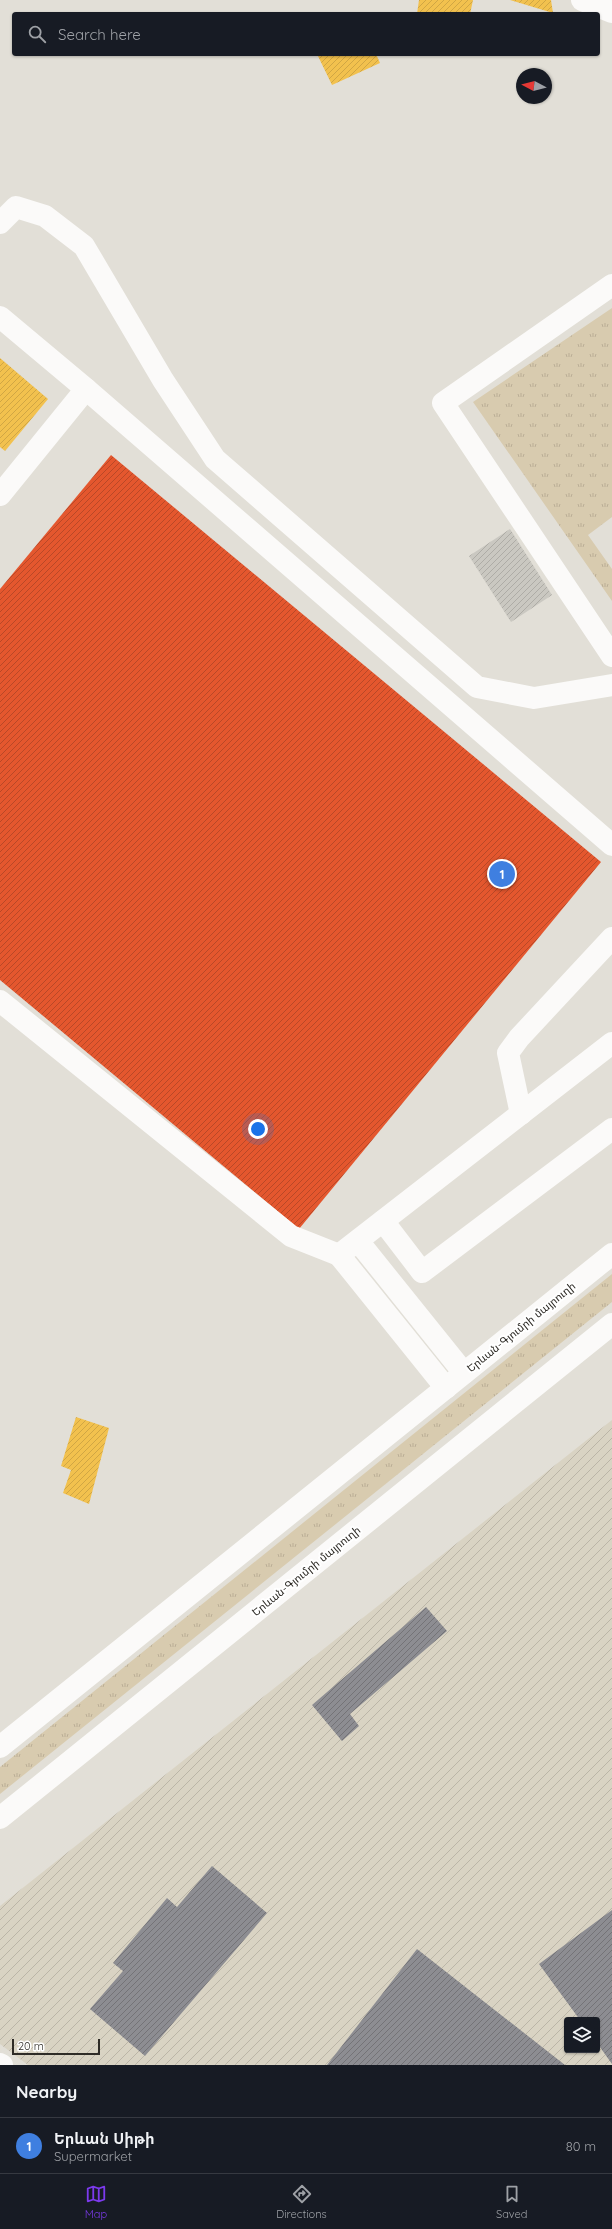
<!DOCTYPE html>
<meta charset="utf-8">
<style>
body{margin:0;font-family:Quicksand,"Noto Sans Armenian",sans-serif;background:#242831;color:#f1f3f6}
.controls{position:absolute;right:12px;bottom:12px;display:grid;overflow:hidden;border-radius:4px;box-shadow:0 1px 3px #0004}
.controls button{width:36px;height:36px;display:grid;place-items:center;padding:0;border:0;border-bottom:1px solid #363941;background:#171b24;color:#f1f3f6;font:20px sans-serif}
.compass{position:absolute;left:516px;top:68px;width:36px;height:36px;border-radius:50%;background:#171b24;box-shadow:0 1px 3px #0004;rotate:277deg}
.scale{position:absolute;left:12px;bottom:10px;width:88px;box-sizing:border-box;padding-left:4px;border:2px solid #2e2b26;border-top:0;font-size:11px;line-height:14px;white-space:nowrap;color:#2e2b26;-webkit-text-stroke:3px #fff;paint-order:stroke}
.you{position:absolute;left:258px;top:1129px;width:14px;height:14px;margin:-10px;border:3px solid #fff;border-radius:50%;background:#1a73e8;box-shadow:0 0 0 6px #1a73e833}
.badge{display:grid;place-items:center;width:26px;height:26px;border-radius:50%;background:#7c3aed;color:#fff;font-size:13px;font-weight:700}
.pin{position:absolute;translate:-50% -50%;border:2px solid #fff;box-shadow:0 1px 4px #0006}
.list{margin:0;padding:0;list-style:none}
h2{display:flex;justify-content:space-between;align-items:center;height:52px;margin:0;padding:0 16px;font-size:17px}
h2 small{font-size:13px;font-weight:400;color:#9ea1a6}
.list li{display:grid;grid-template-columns:26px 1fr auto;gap:12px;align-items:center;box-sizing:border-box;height:56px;padding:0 16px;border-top:1px solid #363941}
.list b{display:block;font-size:15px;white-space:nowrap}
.list p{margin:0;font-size:13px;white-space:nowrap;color:#9ea1a6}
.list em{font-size:13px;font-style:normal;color:#9ea1a6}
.icon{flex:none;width:22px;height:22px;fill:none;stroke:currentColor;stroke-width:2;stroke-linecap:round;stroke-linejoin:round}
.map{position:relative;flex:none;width:612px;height:2065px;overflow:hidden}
.search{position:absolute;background:#171b24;box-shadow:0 1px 3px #0004;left:12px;right:12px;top:12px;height:44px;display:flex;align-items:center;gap:10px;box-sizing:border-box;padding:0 14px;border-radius:4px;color:#9ea1a6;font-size:15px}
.sheet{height:108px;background:#171b24}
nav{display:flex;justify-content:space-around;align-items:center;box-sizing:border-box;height:56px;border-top:1px solid #363941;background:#171b24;font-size:11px;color:#9ea1a6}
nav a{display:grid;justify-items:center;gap:2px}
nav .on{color:#7c3aed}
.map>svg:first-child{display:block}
.industrial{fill:url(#industrial-furrows);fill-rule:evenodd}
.grass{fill:url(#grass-tufts)}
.homes{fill:url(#homes-hatch)}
.shops{fill:url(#shops-hatch)}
.industry{fill:url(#industry-hatch)}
.building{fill:url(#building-hatch)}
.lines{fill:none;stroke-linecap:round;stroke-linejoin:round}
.minor{stroke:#fbfaf9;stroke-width:22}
.highway{stroke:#fbfaf9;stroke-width:22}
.labels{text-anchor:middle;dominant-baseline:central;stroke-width:4;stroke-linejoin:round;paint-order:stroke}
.street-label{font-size:11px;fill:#2e2b26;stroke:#fff}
</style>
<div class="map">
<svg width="612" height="2065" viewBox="0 0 612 2065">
<defs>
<pattern id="industrial-furrows" width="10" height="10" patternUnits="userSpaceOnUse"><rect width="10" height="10" fill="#d9d3c3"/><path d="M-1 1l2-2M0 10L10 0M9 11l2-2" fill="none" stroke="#bbb5a7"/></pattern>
<pattern id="grass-tufts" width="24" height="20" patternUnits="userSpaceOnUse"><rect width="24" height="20" fill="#d8cbaf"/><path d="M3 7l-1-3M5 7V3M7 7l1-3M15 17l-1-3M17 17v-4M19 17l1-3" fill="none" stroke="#baae96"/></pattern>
<pattern id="homes-hatch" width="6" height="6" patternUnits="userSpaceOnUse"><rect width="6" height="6" fill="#f2c14e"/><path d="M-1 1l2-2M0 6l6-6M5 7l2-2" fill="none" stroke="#d0a644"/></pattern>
<pattern id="shops-hatch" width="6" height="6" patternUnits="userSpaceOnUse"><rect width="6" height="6" fill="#e4572e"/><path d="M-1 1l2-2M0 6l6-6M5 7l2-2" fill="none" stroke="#b94827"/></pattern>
<pattern id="industry-hatch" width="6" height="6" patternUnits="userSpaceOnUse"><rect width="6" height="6" fill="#8d8d92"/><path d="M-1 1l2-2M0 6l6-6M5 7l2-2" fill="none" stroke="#747377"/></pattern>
<pattern id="building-hatch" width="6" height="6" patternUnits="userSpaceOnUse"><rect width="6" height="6" fill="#cac8c1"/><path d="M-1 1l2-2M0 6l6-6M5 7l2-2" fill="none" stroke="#aeaca6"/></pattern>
</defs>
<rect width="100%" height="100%" fill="#e2dfd7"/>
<path class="industrial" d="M612,1420V2065H28L0,2044V1906ZM567,2020H597V2050H567Z"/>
<g class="grass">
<path d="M612,308V517L588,535L612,569V601L473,402Z"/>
<path d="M612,1274V1302L0,1794V1767Z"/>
</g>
<g class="homes">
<path d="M419,0H473L470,14H417Z"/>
<path d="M511,0H551L553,13L510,0Z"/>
<path d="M317,54H376L380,63L332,85Z"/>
<path d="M0,358L48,399L5,451L0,447Z"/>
<path d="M76,1417L109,1428L89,1504L63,1493L71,1470L61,1466Z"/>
</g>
<path class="shops" d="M111,455L601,862L299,1229L0,980V589Z"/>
<g class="industry">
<path d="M426,1607L447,1631L350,1714L359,1726L342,1741L312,1705Z"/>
<path d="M212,1866L267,1913L145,2056L90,2009L123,1971L113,1963L167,1898L177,1907Z"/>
<path d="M612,1910V2064L597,2043V2020H580L539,1964Z"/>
<path d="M417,1949L565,2065H327Z"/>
</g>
<path class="building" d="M510,529L552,595L511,622L469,556Z"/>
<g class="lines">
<g class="minor">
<path d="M582,0L612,12"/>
<path d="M0,223L16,207L45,216L84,246L163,380L215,459L477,687L534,698L612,685"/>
<path d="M612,285L443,403L612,656"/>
<path d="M0,317L86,389L612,845"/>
<path d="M0,495L86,389"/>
<path d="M0,1001L291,1236L339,1255"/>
<path d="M521,1114L508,1053L519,1038L612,938"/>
<path d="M383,1221L422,1272L612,1129"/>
<path d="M358,1241L464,1373"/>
<path d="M446,1388L339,1255L612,1043"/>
<path d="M0,2064L2,2065"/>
</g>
<g class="highway">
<path d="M0,1747L612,1254"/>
<path d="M0,1818L612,1324"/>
</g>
</g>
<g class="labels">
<g class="street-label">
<text transform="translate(521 1327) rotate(-39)">Երևան-Գյումրի մայրուղի</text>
<text transform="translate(306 1571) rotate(-39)">Երևան-Գյումրի մայրուղի</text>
</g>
</g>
</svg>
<div class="controls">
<button><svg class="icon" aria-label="layers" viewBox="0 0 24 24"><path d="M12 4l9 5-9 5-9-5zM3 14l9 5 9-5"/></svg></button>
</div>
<svg class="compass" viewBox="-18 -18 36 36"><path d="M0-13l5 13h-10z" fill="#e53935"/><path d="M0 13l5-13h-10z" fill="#9ea1a6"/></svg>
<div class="scale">20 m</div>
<div class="you"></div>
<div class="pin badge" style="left:502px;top:874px;background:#3f7fe0">1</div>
<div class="search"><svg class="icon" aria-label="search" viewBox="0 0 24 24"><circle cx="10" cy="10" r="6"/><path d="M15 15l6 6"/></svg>Search here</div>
</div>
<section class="sheet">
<h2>Nearby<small></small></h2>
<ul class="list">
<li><span class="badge" style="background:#3f7fe0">1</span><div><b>Երևան Սիթի</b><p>Supermarket</p></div><em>80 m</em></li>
</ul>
</section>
<nav>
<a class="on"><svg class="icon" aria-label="map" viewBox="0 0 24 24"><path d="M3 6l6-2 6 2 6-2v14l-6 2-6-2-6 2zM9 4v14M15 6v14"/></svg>Map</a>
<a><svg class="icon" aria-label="directions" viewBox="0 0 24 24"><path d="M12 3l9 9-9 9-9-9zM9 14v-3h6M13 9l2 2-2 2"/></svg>Directions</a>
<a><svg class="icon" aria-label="saved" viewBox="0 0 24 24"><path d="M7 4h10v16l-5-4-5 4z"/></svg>Saved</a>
</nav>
